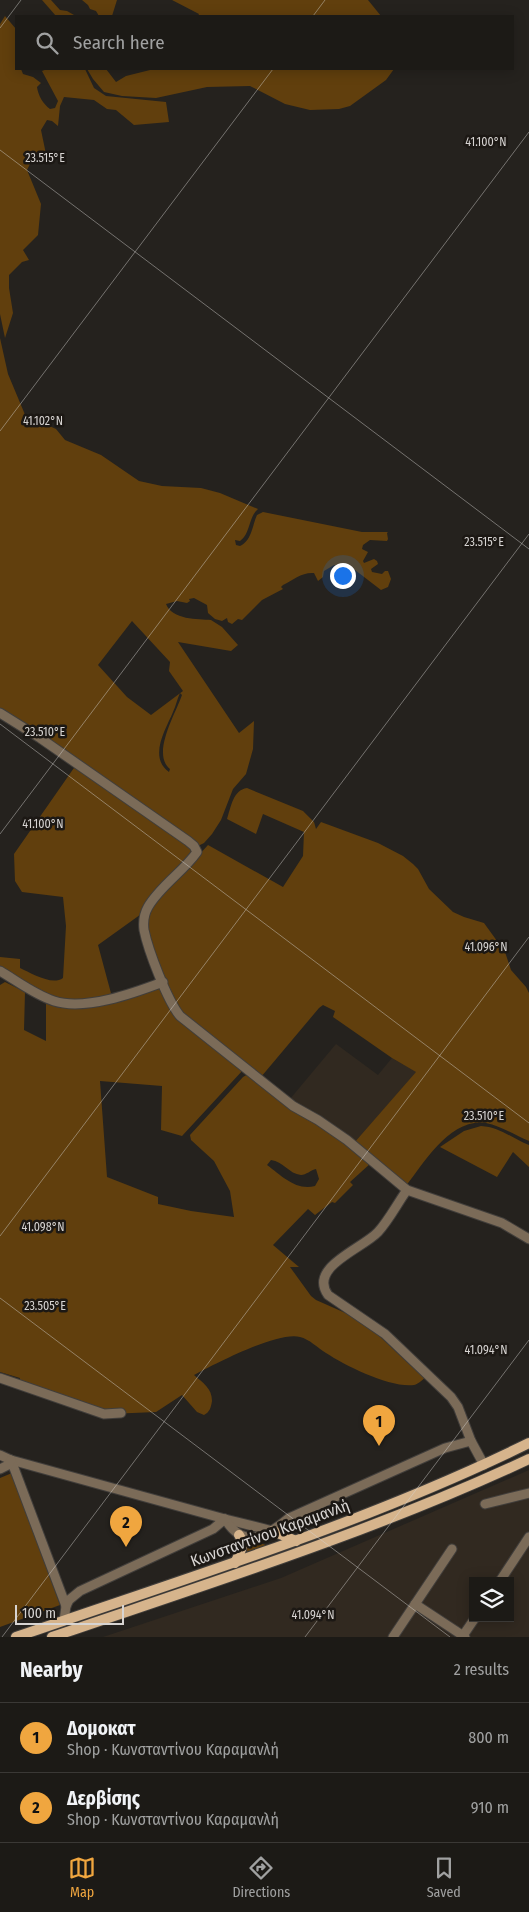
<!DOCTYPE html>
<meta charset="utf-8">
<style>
body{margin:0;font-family:"Fira Sans Condensed",sans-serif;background:#25231f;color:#f1f3f6}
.controls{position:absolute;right:15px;bottom:15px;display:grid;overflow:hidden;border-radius:0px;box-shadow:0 2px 12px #0003}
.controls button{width:45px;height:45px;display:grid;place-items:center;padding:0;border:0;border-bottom:1px solid #3a3835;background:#1c1a16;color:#f1f3f6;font:25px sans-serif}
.scale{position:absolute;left:15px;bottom:12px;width:109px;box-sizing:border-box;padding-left:5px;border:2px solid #d7d4d2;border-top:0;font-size:14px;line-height:18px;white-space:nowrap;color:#d7d4d2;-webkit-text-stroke:4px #1c1814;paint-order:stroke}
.you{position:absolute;left:342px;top:575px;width:18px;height:18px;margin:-12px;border:4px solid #fff;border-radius:50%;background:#1a73e8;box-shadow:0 0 0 8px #1a73e833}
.badge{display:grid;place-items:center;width:32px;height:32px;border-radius:50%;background:#f0a63f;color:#111;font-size:16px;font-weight:700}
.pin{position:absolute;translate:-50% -41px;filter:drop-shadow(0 1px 2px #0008)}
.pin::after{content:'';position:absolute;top:26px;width:18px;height:15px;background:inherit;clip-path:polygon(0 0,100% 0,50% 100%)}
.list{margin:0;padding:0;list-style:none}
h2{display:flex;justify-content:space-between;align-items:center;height:65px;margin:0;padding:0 20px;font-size:21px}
h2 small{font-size:16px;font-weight:400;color:#a0a1a1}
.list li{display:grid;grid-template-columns:32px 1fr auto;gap:15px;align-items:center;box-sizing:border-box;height:70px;padding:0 20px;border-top:1px solid #3a3835}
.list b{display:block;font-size:19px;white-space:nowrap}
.list p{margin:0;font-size:16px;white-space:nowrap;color:#a0a1a1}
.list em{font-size:16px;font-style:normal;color:#a0a1a1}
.icon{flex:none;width:28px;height:28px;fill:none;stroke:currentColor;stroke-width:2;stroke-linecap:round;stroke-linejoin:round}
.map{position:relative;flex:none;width:529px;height:1637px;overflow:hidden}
.search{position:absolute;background:#1c1a16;box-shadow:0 2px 12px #0003;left:15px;right:15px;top:15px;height:55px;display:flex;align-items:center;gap:12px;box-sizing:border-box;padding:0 18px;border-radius:0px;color:#a0a1a1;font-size:19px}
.sheet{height:205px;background:#1c1a16}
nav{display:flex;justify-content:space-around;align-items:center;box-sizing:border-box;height:70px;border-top:1px solid #3a3835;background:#1c1a16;font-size:14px;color:#a0a1a1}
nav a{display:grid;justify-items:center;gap:2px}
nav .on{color:#f0a63f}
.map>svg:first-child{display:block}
.built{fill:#312920;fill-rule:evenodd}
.green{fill:#613f0d;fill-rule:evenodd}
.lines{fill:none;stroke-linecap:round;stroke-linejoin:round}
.minor-casing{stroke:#413e3b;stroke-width:11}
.major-casing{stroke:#413e3b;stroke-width:12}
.minor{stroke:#7b6b58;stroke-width:9}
.major{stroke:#d6b48c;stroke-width:10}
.ticks{fill:none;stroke:#d7d4d2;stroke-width:1;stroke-opacity:0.45}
.labels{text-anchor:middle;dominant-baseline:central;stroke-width:5;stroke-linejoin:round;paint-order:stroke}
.street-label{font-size:16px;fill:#d7d4d2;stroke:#1c1814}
.ticks-label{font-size:12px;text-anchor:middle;fill:#d7d4d2;stroke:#1c1814;stroke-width:5;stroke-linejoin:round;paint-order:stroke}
</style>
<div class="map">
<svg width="529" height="1637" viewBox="0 0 529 1637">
<rect width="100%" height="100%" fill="#25221e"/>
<g class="built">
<path d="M336,1044L378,1075L392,1058L417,1072L354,1143L312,1110L308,1111L290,1099Z"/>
<path d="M529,1470V1637H103L281,1578ZM473,1581H510V1618H473Z"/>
</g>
<g class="green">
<path d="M42,0H51L60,10L67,11L74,15L56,16Z"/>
<path d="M82,0H117L112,16H99L96,11L90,9L88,5Z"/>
<path d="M172,0H368L381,16H198L199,14Z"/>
<path d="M5,16L16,29V69H21L23,74L33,77L41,83L37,87C38,95 43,104 50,109L55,108L58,101L42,71L47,69H85L94,88L106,96L166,102L169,122L134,125L116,110L107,109L94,100L64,97L60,106L58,126L52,121L47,120L41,130L47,159L31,162L27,170L41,204L38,235L23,250L29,260L22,262L9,275V288L13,313L5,338L0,314V24Z"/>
<path d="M87,69H106L116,82L126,76L154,69H394L386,80L350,106L339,109L310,110L285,104L250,86L207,87L156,98L122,96L104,92L93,79Z"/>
<path d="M0,338L8,374L26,417L33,424H45L56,429L65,440L101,455L139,481L162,486L201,488L220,493L258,509C248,518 251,533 240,541L235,540L236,545L240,546C252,540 252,526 257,515L263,512L362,532H388L387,533L388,539L387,541L370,540L363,545L362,549L368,552L363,561L364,563L374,559L377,561L378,564L371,569L372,572L382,574L385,571H388L391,579L388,587L381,590L355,570L351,569L339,570L338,567L334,565L324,571L323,577L318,581L314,573C302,572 293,580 283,585L281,587L283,589L262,600L242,620L238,619L232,624L228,622L227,618L222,621L215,619L208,613L207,605L194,598L189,599L190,601L187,603L177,601L166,604C172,620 198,619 211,620L222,627L238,645L231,651L178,642L239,733L254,721L253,749L246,774L233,789L221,820L212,834L204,843L198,846L0,710ZM132,621L170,662L169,671L183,691L151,715L127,697L98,665ZM180,693L182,695C176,713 151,754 170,769L169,772C148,757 166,729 173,712C176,706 177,699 180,693Z"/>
<path d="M76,765L188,843L193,850L144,912L98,945L112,997L97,999L56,1001L0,968V957L20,959V968C31,973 52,986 63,978L66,926L63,897L22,892L15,881L14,854Z"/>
<path d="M247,788L303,811L314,822L316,829L321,822L378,843L403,856L413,864L418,869L429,889L453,912L464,917L484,923L505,952L511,970L526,987L529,993V1141C515,1135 501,1126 486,1123C450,1118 424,1163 406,1186L354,1143L416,1072L392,1058L333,1017L335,1011L323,1005L319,1008L261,1077L181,1012L169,990L149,937L146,917L149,910L208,845L283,887L303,856L304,832L263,814L256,834L227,819C231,807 233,790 247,788Z"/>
<path d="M5,982L25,992L24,1030L46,1041V999L63,1006L158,988L162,990L168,1002L243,1070L182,1136L161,1130L162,1086L100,1081L107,1177L158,1197V1204L191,1211L234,1217L230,1191L214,1161L191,1140L190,1135L243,1077L248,1074L297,1113L324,1127L371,1163L350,1182L353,1185L335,1203L332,1202L315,1215L308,1209L273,1245L299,1267H290L311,1296L316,1300L350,1315L374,1331L410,1365L427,1376C423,1379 419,1384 414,1385C390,1388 346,1366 326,1353C318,1348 309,1339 300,1337C278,1331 215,1364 194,1375C203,1383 212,1388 212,1401C211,1407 210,1412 204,1415L197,1412L182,1395L156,1412L109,1414L19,1384L20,1378L0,1372V985ZM271,1160C283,1161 289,1174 301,1175C306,1175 311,1170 316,1169L319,1179L315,1186C296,1191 282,1176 267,1165Z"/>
<path d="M481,1126C500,1127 513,1139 529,1145V1167L513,1152L497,1177L440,1147L464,1131Z"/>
<path d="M12,1473L60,1605L0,1627V1478Z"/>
<path d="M260,1543L266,1545L242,1555L247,1545Z"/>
</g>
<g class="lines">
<defs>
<g id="minor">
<path d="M0,713L40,738L188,841L194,846L197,852C183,872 160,886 148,907C144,914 143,922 144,930C148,950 167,1000 180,1016L293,1106L318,1120L347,1140L407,1190L502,1223L529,1239"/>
<path d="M0,971C17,981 35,995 54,1001C85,1011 134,993 163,982"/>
<path d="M407,1190C397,1204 389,1220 378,1232C362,1249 308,1267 328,1295L385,1334L451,1397L458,1407L471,1441L484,1465"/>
<path d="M0,1378L104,1414L121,1413"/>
<path d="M0,1455L11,1460L225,1519L273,1531"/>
<path d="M11,1460L66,1606L64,1621"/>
<path d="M0,1469L8,1465L11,1460"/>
<path d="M485,1504L529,1493"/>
<path d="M225,1519C244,1550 266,1537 289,1518L445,1448L471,1441"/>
<path d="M500,1581L529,1537"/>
<path d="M415,1604L465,1637"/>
<path d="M66,1606L69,1600L80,1591L213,1529L225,1519"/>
<path d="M393,1637L452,1549"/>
<path d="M462,1637L475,1618"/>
</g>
<g id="major">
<path d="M273,1531L296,1541"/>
<path d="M235,1563C239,1554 246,1545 239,1535"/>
<path d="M16,1637C189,1577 364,1524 529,1443"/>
<path d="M52,1637C213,1582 375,1531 529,1459"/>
</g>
</defs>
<use href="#minor" class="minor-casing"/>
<use href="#major" class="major-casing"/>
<use href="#minor" class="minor"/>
<use href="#major" class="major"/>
</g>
<path class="ticks" d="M313,16L325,0M0,28L21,0M0,150L529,549M0,431L273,69M0,724L529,1123M0,834L529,132M0,1236L529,534M0,1298L450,1637M2,1637L529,937M305,1637L529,1340"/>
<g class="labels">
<g class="street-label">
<text transform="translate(270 1533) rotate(-20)">Κωνσταντίνου Καραμανλή</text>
</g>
</g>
<g class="ticks-label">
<text x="486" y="146">41.100°N</text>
<text x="45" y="162">23.515°E</text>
<text x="43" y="425">41.102°N</text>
<text x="484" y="546">23.515°E</text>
<text x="45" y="736">23.510°E</text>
<text x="43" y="828">41.100°N</text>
<text x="486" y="951">41.096°N</text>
<text x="484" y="1120">23.510°E</text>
<text x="43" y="1231">41.098°N</text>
<text x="45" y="1310">23.505°E</text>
<text x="486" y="1354">41.094°N</text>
<text x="313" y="1619">41.094°N</text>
</g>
</svg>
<div class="controls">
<button><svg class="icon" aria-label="layers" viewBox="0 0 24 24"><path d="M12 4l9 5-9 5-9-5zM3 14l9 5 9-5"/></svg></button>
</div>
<div class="scale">100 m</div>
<div class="you"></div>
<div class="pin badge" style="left:379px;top:1446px">1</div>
<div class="pin badge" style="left:126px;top:1547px">2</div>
<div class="search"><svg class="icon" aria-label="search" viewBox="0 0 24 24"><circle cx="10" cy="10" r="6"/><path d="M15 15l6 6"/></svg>Search here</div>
</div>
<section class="sheet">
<h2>Nearby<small>2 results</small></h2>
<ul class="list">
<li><span class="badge">1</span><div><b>Δομοκατ</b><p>Shop · Κωνσταντίνου Καραμανλή</p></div><em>800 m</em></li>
<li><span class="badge">2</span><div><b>Δερβίσης</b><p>Shop · Κωνσταντίνου Καραμανλή</p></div><em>910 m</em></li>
</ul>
</section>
<nav>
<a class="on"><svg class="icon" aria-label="map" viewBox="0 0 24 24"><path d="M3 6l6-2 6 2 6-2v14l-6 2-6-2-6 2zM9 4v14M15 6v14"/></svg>Map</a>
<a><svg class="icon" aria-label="directions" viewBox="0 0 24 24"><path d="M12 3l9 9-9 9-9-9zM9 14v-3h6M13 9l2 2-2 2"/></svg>Directions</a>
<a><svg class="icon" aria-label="saved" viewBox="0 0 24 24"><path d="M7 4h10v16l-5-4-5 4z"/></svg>Saved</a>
</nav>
